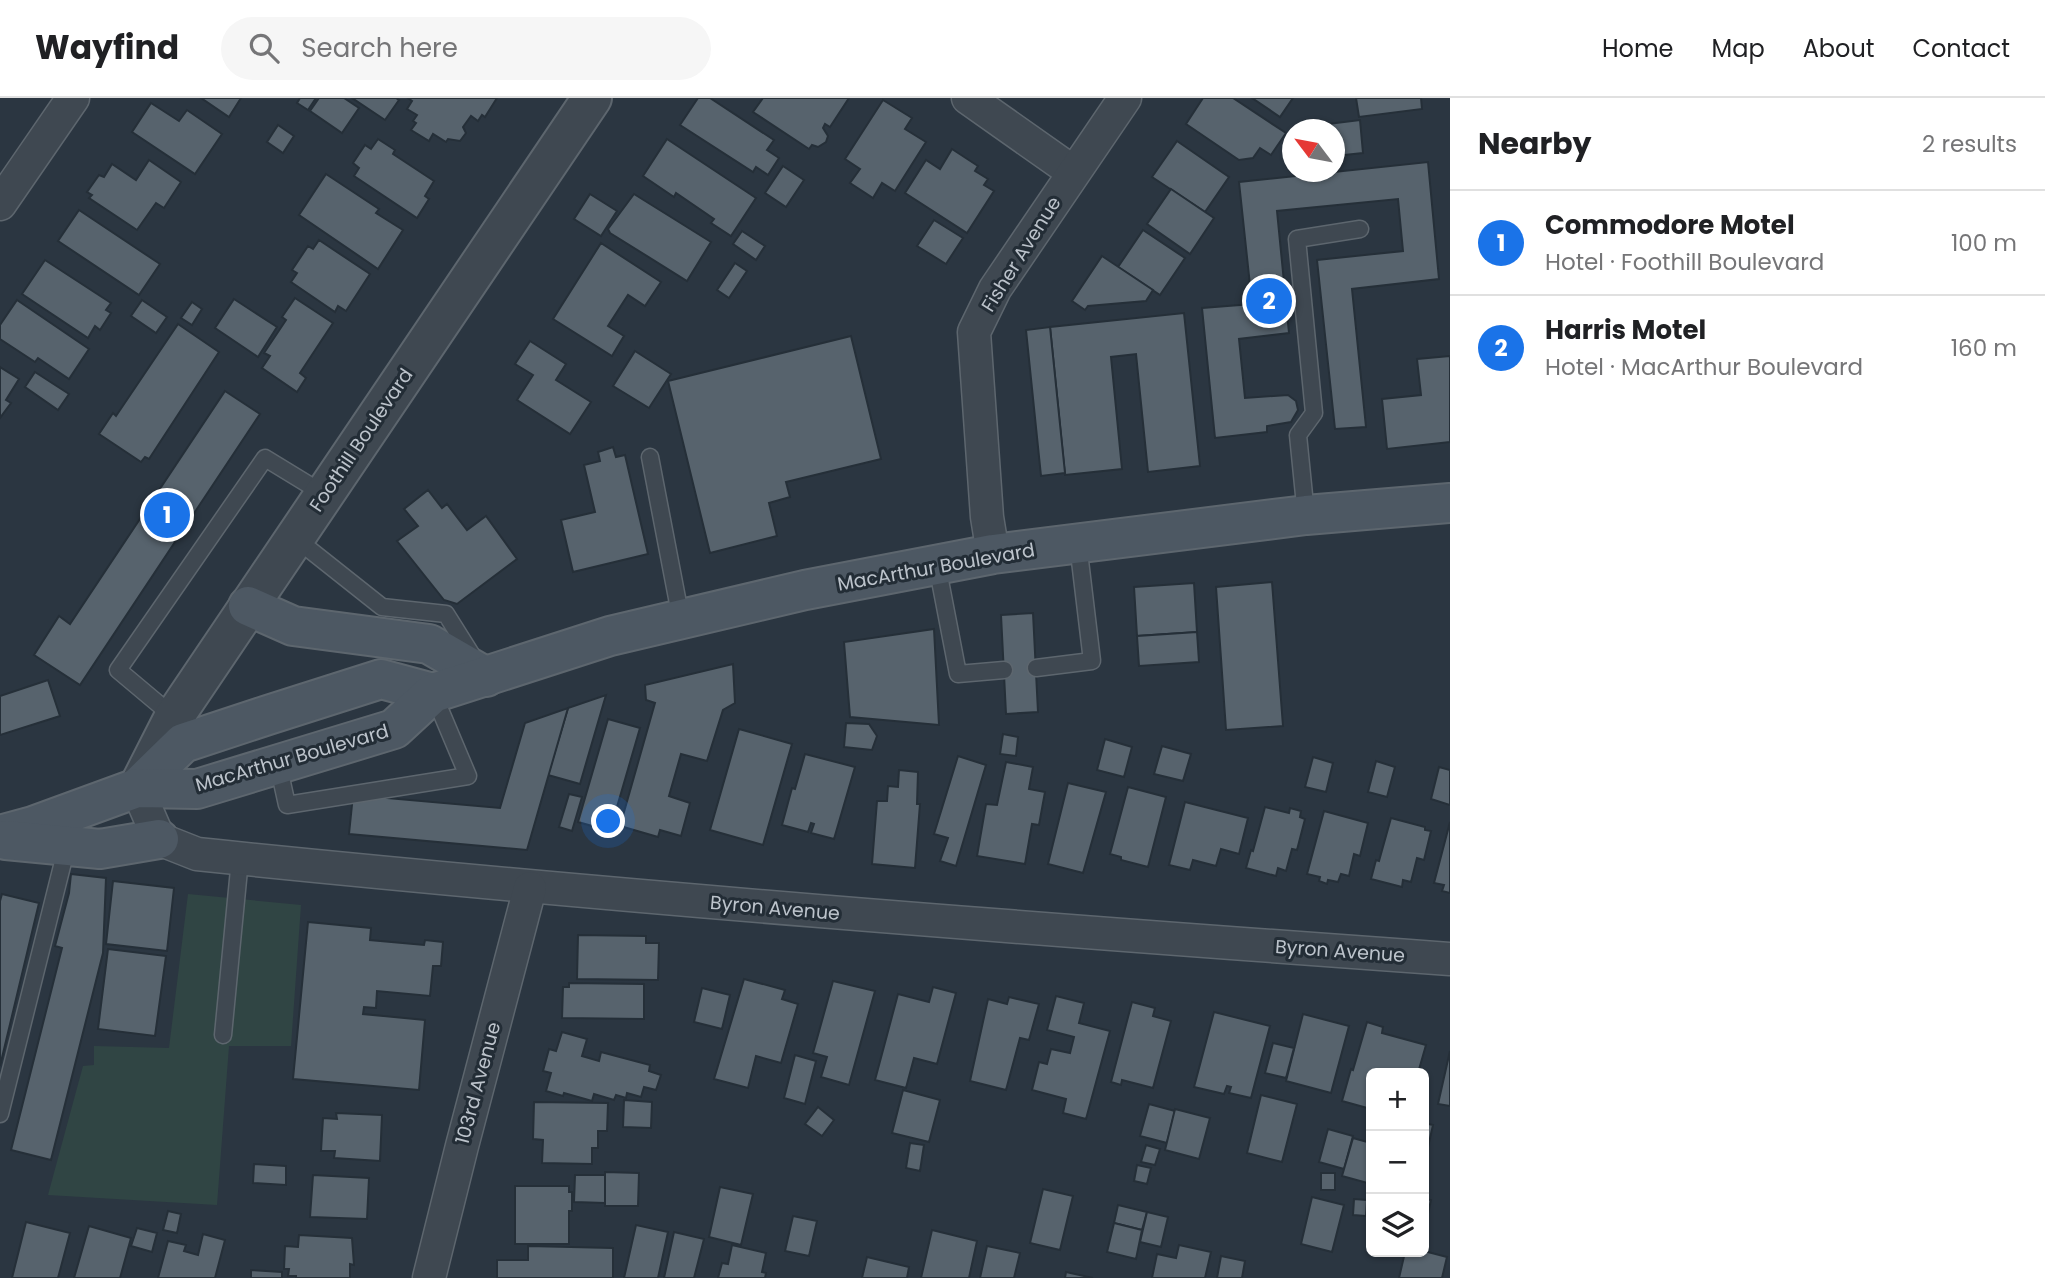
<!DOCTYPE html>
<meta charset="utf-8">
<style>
body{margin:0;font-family:Poppins,sans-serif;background:#f6f6f6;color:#202124}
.controls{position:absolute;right:21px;bottom:21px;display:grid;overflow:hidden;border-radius:10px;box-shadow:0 2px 5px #0004}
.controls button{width:63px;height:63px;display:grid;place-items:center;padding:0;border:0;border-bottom:2px solid #e0e0e0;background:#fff;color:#202124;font:35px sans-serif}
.compass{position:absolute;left:1282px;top:21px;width:63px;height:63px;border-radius:50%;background:#fff;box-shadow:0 2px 5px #0004;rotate:302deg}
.you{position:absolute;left:609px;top:724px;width:24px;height:24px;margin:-18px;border:5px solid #fff;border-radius:50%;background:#1a73e8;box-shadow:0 0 0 10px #1a73e833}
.badge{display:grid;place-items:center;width:46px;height:46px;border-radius:50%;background:#1a73e8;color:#fff;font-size:23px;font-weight:700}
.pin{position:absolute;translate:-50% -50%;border:4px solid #fff;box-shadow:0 2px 7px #0006}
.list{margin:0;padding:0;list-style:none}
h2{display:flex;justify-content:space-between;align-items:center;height:91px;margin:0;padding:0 28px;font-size:30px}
h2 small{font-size:23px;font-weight:400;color:#757577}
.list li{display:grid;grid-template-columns:46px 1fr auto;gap:21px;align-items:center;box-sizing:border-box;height:105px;padding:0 28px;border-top:2px solid #e0e0e0}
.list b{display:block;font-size:26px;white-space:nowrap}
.list p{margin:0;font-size:23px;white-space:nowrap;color:#757577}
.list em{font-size:23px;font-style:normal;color:#757577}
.icon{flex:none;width:38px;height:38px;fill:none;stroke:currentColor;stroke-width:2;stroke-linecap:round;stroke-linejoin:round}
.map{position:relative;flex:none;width:1450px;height:1180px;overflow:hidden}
header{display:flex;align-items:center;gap:42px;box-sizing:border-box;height:98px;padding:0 35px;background:#fff;border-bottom:2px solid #e0e0e0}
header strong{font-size:33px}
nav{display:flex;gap:38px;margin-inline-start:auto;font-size:24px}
.search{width:490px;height:63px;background:#f6f6f6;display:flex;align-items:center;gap:18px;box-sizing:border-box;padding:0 24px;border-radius:38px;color:#757577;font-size:26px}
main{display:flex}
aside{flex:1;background:#fff}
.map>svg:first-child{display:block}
.green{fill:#304544}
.building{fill:#57636d;stroke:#252f38;stroke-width:2}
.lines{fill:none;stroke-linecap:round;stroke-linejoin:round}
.service-casing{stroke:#5d666e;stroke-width:19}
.minor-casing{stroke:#5d666e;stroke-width:35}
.tertiary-casing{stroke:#5d666e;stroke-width:42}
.secondary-casing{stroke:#5d666e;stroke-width:42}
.service{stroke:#3f4851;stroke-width:16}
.minor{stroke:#3f4851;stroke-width:32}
.tertiary{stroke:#3f4851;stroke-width:38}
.secondary{stroke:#4d5863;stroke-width:38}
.labels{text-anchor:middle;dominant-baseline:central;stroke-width:6;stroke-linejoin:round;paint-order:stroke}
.street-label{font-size:19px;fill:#bcc3cb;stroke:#232d36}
</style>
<header>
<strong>Wayfind</strong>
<div class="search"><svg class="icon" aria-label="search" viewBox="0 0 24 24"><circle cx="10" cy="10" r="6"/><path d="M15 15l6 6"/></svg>Search here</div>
<nav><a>Home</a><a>Map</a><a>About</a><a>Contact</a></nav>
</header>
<main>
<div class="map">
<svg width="1450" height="1180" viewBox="0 0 1450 1180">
<rect width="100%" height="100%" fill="#2b3641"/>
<path class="green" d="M188,796L301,807L291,948H229L217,1107L48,1097L83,968L94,967V948L169,950Z"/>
<g class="building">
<path d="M201,0H241L229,19Z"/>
<path d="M300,0H316L308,12L297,5Z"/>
<path d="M319,0H344L359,10L342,35L310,13Z"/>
<path d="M352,0H396L399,2L385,22Z"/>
<path d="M408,0H497L485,19L482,17L478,23L471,18L463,29L466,35L460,43L448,41L446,44L433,36L429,43L411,32L416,25L413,23L417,17L407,11L412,3Z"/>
<path d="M698,0H710L774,42L767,52L779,60L768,77L756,69L753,74L680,27Z"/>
<path d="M763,0H849L830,29L825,26L823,30L828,38L826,44L818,49L812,47L809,51L753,14Z"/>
<path d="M1203,0H1233L1286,35L1271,57L1260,50L1253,60L1239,62L1186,26Z"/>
<path d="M1252,0H1293L1280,19Z"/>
<path d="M1356,0H1421L1422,11L1359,19Z"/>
<path d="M883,2L912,20L905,31L926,44L895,93L882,85L873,100L850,85L860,71L845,61Z"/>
<path d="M151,5L179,23L187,12L222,36L195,76L132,34Z"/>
<path d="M1360,22L1363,55L1335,58V32H1328V26Z"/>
<path d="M278,27L294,38L283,55L267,44Z"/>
<path d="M378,41L395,52L393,56L434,83L425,98L429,101L417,120L354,78L359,70L353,65L365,47L371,51Z"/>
<path d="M667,41L756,100L731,138L711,125L714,121L676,95L674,99L643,78Z"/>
<path d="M1177,43L1229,79L1205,114L1152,79Z"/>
<path d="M952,51L978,68L975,73L988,81L984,87L994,93L967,135L905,95L926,62L940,71Z"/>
<path d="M149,62L181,84L164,110L156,105L137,132L89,100L92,97L87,94L99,77L104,79L112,66L136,82Z"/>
<path d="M1428,64L1439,181L1352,191L1366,329L1335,331L1317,162L1403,153L1398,101L1277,113L1289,235L1239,241L1245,300L1288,297L1296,303L1298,312L1291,324L1267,328V334L1215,340L1202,210L1252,206L1239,84Z"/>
<path d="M783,68L804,82L786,109L765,95Z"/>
<path d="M326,76L379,111L376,115L403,132L378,171L299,117Z"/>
<path d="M1171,91L1214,120L1190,156L1147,126Z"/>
<path d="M590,96L617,113L601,138L574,121Z"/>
<path d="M634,96L711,144L687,183L610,135L608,131Z"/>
<path d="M79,112L160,166L139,197L58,143Z"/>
<path d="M934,122L963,140L946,166L917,148Z"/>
<path d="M1143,132L1185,160L1160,197L1118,169Z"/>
<path d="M742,133L765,148L756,162L733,146Z"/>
<path d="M319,142L370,176L346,213L338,208L335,214L291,184L297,175L292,172L308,148L313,151Z"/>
<path d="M601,145L661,184L645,208L628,197L608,228L624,238L612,258L553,221Z"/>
<path d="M1102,158L1153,192L1146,203L1088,208L1085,212L1072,203Z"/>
<path d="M45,162L111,205L106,212L111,215L100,232L95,228L88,240L22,196Z"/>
<path d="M735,165L747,173L729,200L717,192Z"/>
<path d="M295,200L333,225L300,275L306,280L297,294L262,270L270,258L264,255L286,222L282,219Z"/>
<path d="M234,201L277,229L258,259L215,230Z"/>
<path d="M17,202L89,251L69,281L38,260L35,264L0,241V227Z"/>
<path d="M142,202L167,219L156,235L131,218Z"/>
<path d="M192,204L202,211L192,227L181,220Z"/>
<path d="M1184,215L1200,368L1148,374L1136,256L1111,259L1122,371L1065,377L1050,229Z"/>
<path d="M178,226L219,254L149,361L145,359L141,364L99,336L113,315L116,318Z"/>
<path d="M1050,229L1065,375L1041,378L1026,232Z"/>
<path d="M851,238L881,361L786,384L790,399L769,405L777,438L710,455L668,283Z"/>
<path d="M530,243L566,266L556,282L591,304L570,336L517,302L533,277L515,266Z"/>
<path d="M635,253L671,276L649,310L613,288Z"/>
<path d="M1450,258V344L1387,351L1382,301L1421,297L1417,261Z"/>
<path d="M0,269L19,281L6,302L11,305L0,320Z"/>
<path d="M35,274L69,296L58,312L25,289Z"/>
<path d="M225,293L260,316L80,587L34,557L59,518L70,526Z"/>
<path d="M613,349L616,359L625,357L648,456L573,474L561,422L595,414L584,367L600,363L598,354Z"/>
<path d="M428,392L442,410L447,406L467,432L486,418L517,461L457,506L444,502L397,443L418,428L404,411Z"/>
<path d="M1272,484L1283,628L1226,632L1216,489Z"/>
<path d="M1194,485L1197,534L1137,538L1134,489Z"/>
<path d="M1033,515L1038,614L1006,616L1001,517Z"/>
<path d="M934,531L939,627L850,619L844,544Z"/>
<path d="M1197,534L1199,564L1139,568L1137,538Z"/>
<path d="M733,566L735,605L723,612L707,663L681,656L669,698L690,705L681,738L660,732L658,739L620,728L655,605L646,602L645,587Z"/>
<path d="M48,582L60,618L0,637V598Z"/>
<path d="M606,597L580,686L548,677L568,610Z"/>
<path d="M568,610L527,752L349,736L353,697L500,710L525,625Z"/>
<path d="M608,621L640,630L610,733L578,724Z"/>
<path d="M846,625L869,626L877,638L872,652L844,649Z"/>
<path d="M739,631L792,646L763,747L710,732Z"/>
<path d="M1003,636L1018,639L1016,658L1000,656Z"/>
<path d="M1105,641L1132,649L1124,679L1097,672Z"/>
<path d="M1162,648L1191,656L1183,683L1154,676Z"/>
<path d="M805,656L855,669L834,741L811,735L814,726L811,725L808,734L782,727L792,690L795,691Z"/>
<path d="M958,658L986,667L956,768L940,763L948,740L934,736Z"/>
<path d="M1313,659L1333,665L1326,694L1305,689Z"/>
<path d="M1376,663L1395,669L1387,699L1368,694Z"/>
<path d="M1006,664L1033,669L1029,691L1045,694L1039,727L1032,726L1025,766L977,758L986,706L997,707Z"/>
<path d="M1439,669L1450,672V707L1431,701Z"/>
<path d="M899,672L918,674L917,706H920L915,770L872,766L877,703H887L888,688L898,689Z"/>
<path d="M1068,685L1106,694L1083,775L1048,766Z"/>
<path d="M1128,689L1166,699L1148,769L1121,762V759L1110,756Z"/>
<path d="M569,696L582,699L572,733L559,729Z"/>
<path d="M1185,704L1248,720L1239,756L1221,751L1216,768L1193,762L1190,772L1169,767Z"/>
<path d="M1265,709L1289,715L1290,710L1301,713L1300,719L1305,721L1297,752L1292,751L1286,773L1278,770L1276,778L1246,770L1251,752L1253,753Z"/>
<path d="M1324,713L1368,725L1360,758L1354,756L1349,778L1341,776L1338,784L1328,782L1327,786L1319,783L1320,779L1307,776Z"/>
<path d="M1391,720L1425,729V732L1431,733L1424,762L1417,760L1411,784L1403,782L1402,789L1371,781L1376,762L1379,763Z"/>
<path d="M1450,724V795L1442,793L1444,787L1434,785Z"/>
<path d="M71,776L106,780L103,855L51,1062L11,1052L62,850L55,848L69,795Z"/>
<path d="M113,783L174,790L167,853L106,846Z"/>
<path d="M2,796L39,805L0,968V803Z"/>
<path d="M308,824L371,830L370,842L424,847L425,842L443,844L441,868H433L430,898L377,893L376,910L364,909L363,916L425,922L419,992L293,981Z"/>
<path d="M578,837L646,838V845H659L658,882L577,881Z"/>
<path d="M108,851L166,858L155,938L98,931Z"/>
<path d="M744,881L785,892L782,901L798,906L781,965L756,958L748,990L714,981Z"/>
<path d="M833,883L875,893L849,987L821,979L827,959L813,955Z"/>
<path d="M569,885L644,886V921L562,920L563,889H569Z"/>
<path d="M933,889L956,895L937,966L914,960L906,990L875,982L898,896L929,904Z"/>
<path d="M702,890L730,897L722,931L694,924Z"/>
<path d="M1056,898L1084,905L1079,925L1110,933L1086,1021L1063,1015L1066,1001L1032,992L1039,964L1047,966L1051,951L1070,955L1074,939L1047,932Z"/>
<path d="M1009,899L1039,906L1029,942L1020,940L1006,992L970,983L988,901L1007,906Z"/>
<path d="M1132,904L1155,910L1153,918L1171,923L1153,990L1122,982L1121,987L1111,984Z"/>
<path d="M1214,914L1270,928L1251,1000L1229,995L1231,989L1227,988L1224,996L1194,989Z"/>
<path d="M1303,916L1349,928L1331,995L1286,983Z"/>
<path d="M1367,924L1383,929L1382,935L1426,947L1418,975H1371V1015V1011L1342,1003L1351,971L1353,972Z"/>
<path d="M562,934L587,941L582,958L599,963L601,954L650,967L649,973L661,977L656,992L644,989L641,999L627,995L626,1000L616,997L614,1002L594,996L592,1003L564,995L563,998L546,993L551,975L543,973L549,951L556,953Z"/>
<path d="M1273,945L1294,950L1286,980L1265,975Z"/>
<path d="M1450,953V1008L1438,1006Z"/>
<path d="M795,957L816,963L805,1006L784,1000Z"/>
<path d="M903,992L940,1002L929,1044L892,1035Z"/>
<path d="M1261,997L1297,1006L1282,1064L1247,1055Z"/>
<path d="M624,1002L652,1004L651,1030L623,1029Z"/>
<path d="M534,1004L608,1005L607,1033H598V1050H592V1066L542,1065L543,1042L533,1041Z"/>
<path d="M1149,1006L1175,1013L1167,1045L1140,1038Z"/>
<path d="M818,1009L834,1022L822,1038L805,1026Z"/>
<path d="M1175,1011L1210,1020L1199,1061L1165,1052Z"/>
<path d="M336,1015L382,1017L380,1063L334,1060L335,1053H321L323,1020L337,1021Z"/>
<path d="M1424,1025L1433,1027L1426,1058L1424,1057Z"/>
<path d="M1328,1031L1353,1038L1344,1071L1319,1064Z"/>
<path d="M1353,1040L1371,1045V1086L1342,1078Z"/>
<path d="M910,1045L924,1047L920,1073L906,1070Z"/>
<path d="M1146,1047L1160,1051L1155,1067L1141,1064Z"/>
<path d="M254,1066L286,1068V1087L253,1085Z"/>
<path d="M1137,1067L1151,1070L1147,1086L1134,1083Z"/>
<path d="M605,1074L639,1075L638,1108H605Z"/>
<rect x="1321" y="1075" width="14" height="17"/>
<path d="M313,1077L369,1080L367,1121L310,1119Z"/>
<path d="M575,1077H605V1105L574,1104Z"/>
<path d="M515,1088H569V1094H572V1113H569V1146H515Z"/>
<path d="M720,1089L753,1096L741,1147L709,1139Z"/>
<path d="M1043,1091L1073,1098L1060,1152L1030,1145Z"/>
<path d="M1312,1099L1344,1107L1332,1154L1301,1146Z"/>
<path d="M1354,1101L1367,1102L1366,1118L1353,1117Z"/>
<path d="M1424,1101L1431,1102L1427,1120L1424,1119Z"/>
<path d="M1118,1107L1147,1114L1142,1132L1114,1125Z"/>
<path d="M168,1113L181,1116L177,1135L163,1132Z"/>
<path d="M1147,1114L1168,1119L1161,1149L1140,1144Z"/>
<path d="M793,1118L817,1123L809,1158L785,1153Z"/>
<path d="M26,1124L70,1135L58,1180H12Z"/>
<path d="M1114,1125L1142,1132L1136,1161L1107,1154Z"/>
<path d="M636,1127L668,1134L658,1180H624Z"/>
<path d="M89,1128L131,1140L120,1180H74Z"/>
<path d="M137,1130L157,1135L152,1154L131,1148Z"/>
<path d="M932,1132L977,1143L969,1180H921Z"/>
<path d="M674,1134L704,1141L694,1180H664Z"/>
<path d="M203,1136L225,1142L215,1180H158L168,1143L186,1147L184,1153L198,1157Z"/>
<path d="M299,1137L352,1140L354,1167L350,1166V1180H296V1178H288L289,1171H284L285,1148L298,1149Z"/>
<path d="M732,1147L766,1155L762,1174L766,1175L765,1180H718L722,1165L728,1166Z"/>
<path d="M1179,1147L1211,1154L1205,1180H1152L1157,1156L1176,1160Z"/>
<path d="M528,1148L613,1150V1180H497V1162H528Z"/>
<path d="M987,1148L1020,1155L1014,1180H980Z"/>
<path d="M1424,1153L1447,1159L1442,1180H1399L1405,1154Z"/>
<path d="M1221,1158L1245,1163L1242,1180H1217Z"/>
<path d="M867,1159L909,1169L907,1180H862Z"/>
<path d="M251,1172L282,1174V1180H251Z"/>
<path d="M1066,1174L1093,1180H1065Z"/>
</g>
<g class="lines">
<defs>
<g id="service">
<path d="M650,359L681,521"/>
<path d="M1306,417L1298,337L1314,315L1297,141L1360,131"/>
<path d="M295,440L382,509L446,516L473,559"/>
<path d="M937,467L958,576L1004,572"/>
<path d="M1036,570L1092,563L1078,446"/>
<path d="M174,619L118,572L265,360L324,396"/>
<path d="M278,666L287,707L468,678L433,595"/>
<path d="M223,937L240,761"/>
<path d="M0,1016L67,748"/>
</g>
<g id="minor">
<path d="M968,0L1073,74"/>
<path d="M0,106L73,0"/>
<path d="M993,456L987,419L974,234L995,191L1125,0"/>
<path d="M137,690L159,741L197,756C614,799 1032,831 1450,861"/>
<path d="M429,1180L462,1048L530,790"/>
</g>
<path id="tertiary" d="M142,682L174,619L592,0"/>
<g id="secondary">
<path d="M248,508L293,528L429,546L486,579"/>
<path d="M137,690L183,645L268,617L381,581L433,595"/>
<path d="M0,737L33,728L137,690L197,691L394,631L433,595L610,538L805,492L993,456L1306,417L1450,405"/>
<path d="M6,742L100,751L159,741"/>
</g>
</defs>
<use href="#service" class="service-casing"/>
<use href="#minor" class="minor-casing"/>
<use href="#tertiary" class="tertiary-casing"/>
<use href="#secondary" class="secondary-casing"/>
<use href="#service" class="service"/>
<use href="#minor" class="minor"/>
<use href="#tertiary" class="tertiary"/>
<use href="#secondary" class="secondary"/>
</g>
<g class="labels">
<g class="street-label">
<text transform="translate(1021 156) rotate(-58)">Fisher Avenue</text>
<text transform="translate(361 342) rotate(-56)">Foothill Boulevard</text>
<text transform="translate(936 469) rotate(-10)">MacArthur Boulevard</text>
<text transform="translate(292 660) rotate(-16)">MacArthur Boulevard</text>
<text transform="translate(775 810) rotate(5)">Byron Avenue</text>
<text transform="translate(1340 853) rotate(4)">Byron Avenue</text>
<text transform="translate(478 985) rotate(-75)">103rd Avenue</text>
</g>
</g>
</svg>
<div class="controls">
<button>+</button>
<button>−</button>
<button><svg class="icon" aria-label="layers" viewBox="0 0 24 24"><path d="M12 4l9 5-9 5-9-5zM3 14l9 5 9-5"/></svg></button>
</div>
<svg class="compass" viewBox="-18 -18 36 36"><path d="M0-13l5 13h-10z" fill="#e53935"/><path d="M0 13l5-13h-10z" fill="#757577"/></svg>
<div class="you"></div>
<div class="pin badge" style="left:167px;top:417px">1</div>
<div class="pin badge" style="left:1269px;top:203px">2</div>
</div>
<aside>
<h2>Nearby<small>2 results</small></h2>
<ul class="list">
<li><span class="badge">1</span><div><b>Commodore Motel</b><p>Hotel · Foothill Boulevard</p></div><em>100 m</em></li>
<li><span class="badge">2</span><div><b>Harris Motel</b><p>Hotel · MacArthur Boulevard</p></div><em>160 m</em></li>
</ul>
</aside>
</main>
